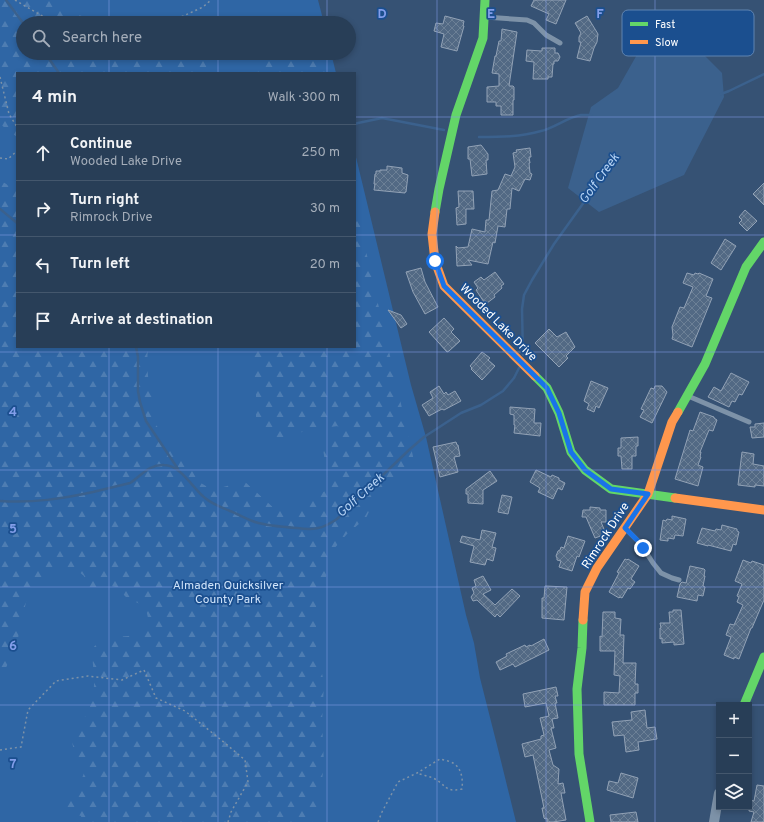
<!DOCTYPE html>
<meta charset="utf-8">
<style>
body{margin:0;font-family:Overpass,sans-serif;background:#30455d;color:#f1f3f6}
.controls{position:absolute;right:12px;bottom:12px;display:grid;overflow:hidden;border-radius:0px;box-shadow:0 2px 6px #0003}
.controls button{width:36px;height:36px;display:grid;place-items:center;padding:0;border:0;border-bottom:1px solid #44576d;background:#283e57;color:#f1f3f6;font:20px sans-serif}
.stop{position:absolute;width:12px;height:12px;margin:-9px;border:3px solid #1a73e8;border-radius:50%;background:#fff}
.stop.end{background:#1a73e8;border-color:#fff;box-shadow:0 1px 4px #0008}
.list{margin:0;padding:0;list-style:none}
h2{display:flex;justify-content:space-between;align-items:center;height:52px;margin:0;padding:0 16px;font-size:17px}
h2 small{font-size:13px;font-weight:400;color:#a5aeba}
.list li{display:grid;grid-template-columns:26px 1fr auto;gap:12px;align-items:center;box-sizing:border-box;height:56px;padding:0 16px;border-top:1px solid #44576d}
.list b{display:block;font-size:15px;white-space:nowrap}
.list p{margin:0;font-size:13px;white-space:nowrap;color:#a5aeba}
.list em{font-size:13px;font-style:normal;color:#a5aeba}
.icon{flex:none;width:22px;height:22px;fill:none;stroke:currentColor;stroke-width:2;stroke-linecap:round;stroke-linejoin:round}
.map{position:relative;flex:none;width:764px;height:822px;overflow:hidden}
.search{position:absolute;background:#283e57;box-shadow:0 2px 6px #0003;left:16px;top:16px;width:340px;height:44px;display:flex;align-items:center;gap:10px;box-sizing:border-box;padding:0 14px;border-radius:22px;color:#a5aeba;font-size:15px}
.panel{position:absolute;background:#283e57;box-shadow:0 2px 6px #0003;left:16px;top:72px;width:340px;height:276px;border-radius:0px}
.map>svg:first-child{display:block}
.green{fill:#2f66a5}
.forest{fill:url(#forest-firs)}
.water{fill:#3b618d}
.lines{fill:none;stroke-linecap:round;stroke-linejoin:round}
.stream{stroke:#3b618d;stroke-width:2.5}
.building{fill:url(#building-cross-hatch);stroke:#92a2b6}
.path{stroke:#7d92a8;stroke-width:1.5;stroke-dasharray:2 3;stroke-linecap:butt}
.lane{stroke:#7d92a8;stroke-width:5}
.street{stroke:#7d92a8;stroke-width:10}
.fast{stroke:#63d668;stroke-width:9}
.slow{stroke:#ff974d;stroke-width:9}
.route{stroke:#1a73e8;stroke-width:5}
.grid{fill:none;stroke:#839eea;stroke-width:1;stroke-opacity:0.55}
.labels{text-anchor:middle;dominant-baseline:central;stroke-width:3.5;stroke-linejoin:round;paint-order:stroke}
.street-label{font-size:12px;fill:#fff;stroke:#1b4f8f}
.park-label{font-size:12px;fill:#cfe3fa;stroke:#1b4f8f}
.water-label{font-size:13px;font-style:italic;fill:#b5d3f5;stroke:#1b4f8f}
.key{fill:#1b4f8f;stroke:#5f84b1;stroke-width:1}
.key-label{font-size:11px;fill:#fff}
.grid-label{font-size:13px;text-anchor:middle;font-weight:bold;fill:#839eea;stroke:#1b4f8f;stroke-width:3.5;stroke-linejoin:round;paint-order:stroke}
</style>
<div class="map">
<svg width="764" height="822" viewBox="0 0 764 822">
<defs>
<pattern id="forest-firs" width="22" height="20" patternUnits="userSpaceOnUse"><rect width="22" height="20" fill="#2f66a5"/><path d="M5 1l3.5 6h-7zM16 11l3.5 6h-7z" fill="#4e7db2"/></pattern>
<pattern id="building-cross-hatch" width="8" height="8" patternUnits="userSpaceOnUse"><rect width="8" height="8" fill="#526984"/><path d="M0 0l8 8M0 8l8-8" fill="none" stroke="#6c8096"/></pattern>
</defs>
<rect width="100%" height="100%" fill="#365274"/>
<path class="green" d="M0,0H318L324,23H23V53H331L336,73H17V347H355V153L411,385L426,437L466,615L474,643L480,678L497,745L516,822H0Z"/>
<g class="forest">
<path d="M0,0H54L71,12L100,23H23V53H201L209,73H17V137L0,124Z"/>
<path d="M276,53H321L325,73H257L261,65Z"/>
<path d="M0,180L17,191V347H148C147,359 147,371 149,383L159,390L151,419L189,465L199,482L213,490L244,481L276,510L291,511L306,506L328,488V480L323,449L338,426L309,430L274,440L256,427V386L252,359L248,347H355V203L415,465L390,483L378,493L366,518L347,534L332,551L326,577L316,607V645L324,683L322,722L324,764L319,804L312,822H82L81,816L65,811L61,800L81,781L84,773C80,763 72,750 72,739C73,730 82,722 86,715C89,712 92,699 93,695C96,679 92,664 92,649L102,638L128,636L135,635L146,627L148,618L146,609L140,604L127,598L116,587L105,585L96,589L90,590L86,584L84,576L73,567L61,568L56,572L42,580L32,589L26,602L16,647L0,680Z"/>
</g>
<path class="water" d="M670,21L722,73L724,97L684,175L599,212L568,188L591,107L618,88L655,23Z"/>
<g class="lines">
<g class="stream">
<path d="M6,0L23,23"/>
<path d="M45,53L59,73"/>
<path d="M721,94L729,91L764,74"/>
<path d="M355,124L358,123L382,118L444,130"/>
<path d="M479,137C499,137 521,137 541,131C554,128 568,117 581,115C584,115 588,115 591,115"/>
<path d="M0,209L17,223"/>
<path d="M136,347L138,357V391L140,402L146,421L178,469"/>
<path d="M523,355L522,309L524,295L532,280L554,244L587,198"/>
<path d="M0,501C34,503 61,499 93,492C105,489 118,486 130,483C141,476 149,464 164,465C181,465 193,489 205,498C212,504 221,507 230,511C238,514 246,519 255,522C268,526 283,527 297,528C304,529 311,530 318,528C325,527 331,523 337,519L409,450L424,437L461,413L481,405L503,391L514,378L519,368"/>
</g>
</g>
<g class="building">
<path d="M534,0H566L556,24L546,20L549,14L531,6Z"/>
<path d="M445,16L464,21L463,26H464L457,51L441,47L444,34L434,31L436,23L443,24Z"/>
<path d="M587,16L598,34L597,42L594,48L590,61L577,58L581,42H579V37L581,33L575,23Z"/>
<path d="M502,29L517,32L509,86H513L514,87V100H513V115H501V106H496V102H487V87L499,86V74L492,73L495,56H496L499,41H501Z"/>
<path d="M542,48H555V53H558L560,57L558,61H554V64H553L552,77H548V79H533L534,62L526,61L527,50L542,51Z"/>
<path d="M481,145L488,154V160H486L487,174L472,176L470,159H468V147Z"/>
<path d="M530,148L531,157H529L530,163H529L530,173L532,174L530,180L525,179L519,191L512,188L510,209H507L505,227L498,226L495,243L493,242L488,264L468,260L472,265L457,266L456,246L458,248L468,247L472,229L485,232L486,220H489L492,191L498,190L505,174L511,176L515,167L513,153L517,152L516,150Z"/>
<path d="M387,166L402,168V173L408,175L406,192H405V193L374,190L375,184H374L375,174H376V171H380V170H387Z"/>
<path d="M764,183V205L753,194Z"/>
<path d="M458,191H473L474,209H466V224L457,225L456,208L459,207Z"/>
<path d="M745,210L757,221L747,231L739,223L742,220L739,217Z"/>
<path d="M725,239L736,246L721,270L711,263Z"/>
<path d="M421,268L425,282L438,307L425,314L413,292L406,272Z"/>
<path d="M495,272L504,284L501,286L502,288L494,295L495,297L487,303L486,301L484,302L476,290L478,288L474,282L481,277L484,280Z"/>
<path d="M687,273L694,275L695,273L698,274L699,273L713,279L706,296L712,298L692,347L672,339L673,335L672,327L680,307L684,308L693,287L683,283Z"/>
<path d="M388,310L401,315L407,324L401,328Z"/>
<path d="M444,318L454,329L451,332L460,341L449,351L447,352L429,332Z"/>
<path d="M549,329L557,337L566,332L575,347L566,356L568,358L559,367L535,343Z"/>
<path d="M482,352L490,358L488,360L495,366L482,380L471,369L472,368L470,366Z"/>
<path d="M731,373L749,382L742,395L739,394L735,402L732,401L729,407L708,397L714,387L721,391Z"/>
<path d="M591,381L608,388L599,408L596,406L594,412L587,409L589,404L584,401Z"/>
<path d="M439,386L444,394L446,392L448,395L455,391L461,401L444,410L442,409L429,416L422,405L433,398L430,392Z"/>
<path d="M655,386H662L667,392L652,423L640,417L644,410L641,409L651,388L654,389Z"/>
<path d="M510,407L535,409L534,423H541L540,436L514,433L515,425H514V415L510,414Z"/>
<path d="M700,412L714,417V418L717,420L713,431L709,430L700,452H701L700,457H701L698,465L703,467L698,486L675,479L690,430L693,431Z"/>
<path d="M764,423V437L752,438L750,427H755V424Z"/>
<path d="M638,437V446H636V456H632V469H622L621,456H618V448H621V438Z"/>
<path d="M456,442L457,445H458L460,456L454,457L458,472L440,477L433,447Z"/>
<path d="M742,452L754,454L753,464L764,466V486L755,485V487L738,485Z"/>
<path d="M536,470L551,477L552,475L559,478V480L565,483L562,490L558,488L553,499L538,492L540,488L530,482Z"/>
<path d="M490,471L497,481L483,490V504L468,503V494H466V489Z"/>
<path d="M502,495L512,497L508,514L498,512Z"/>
<path d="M590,507L600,508V510H606V522H601L606,534L595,538L586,517H582L583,510H590Z"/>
<path d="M672,516L686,519L683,536L675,535L674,539L668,538V541L660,540L663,520L666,521L667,519L672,520Z"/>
<path d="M722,525L737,529V531L739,532L736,545L733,544L731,551L708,545V546L697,543L702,528L715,531L716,529L721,530Z"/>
<path d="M482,530L496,533L492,547L496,548L493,561L487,559L485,565L470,562L474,546L460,542L462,536L480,540Z"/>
<path d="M568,536L585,541L579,557L577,556L572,571L559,567L561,561L557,560V558L556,556L558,551L560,550L561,547L564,548Z"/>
<path d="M625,559L627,560L628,559L639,566L631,579L635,582L630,589L628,588L622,598L620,597L619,598L609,592L619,573L617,572Z"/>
<path d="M743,560L751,563L752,561L764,565V600L752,628H751L739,659L734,657V659L724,655L731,637L726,635L730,624L734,625L743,605L737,602L739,597L737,596L742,584L735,581Z"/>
<path d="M690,566L704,569L705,570L704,576H705L703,586L705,587L703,596L698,595L697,601L677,597L680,584L682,582L686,583Z"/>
<path d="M483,576L491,590L483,594L495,605L512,589L520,596L500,617L497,614L495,617L477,600L473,601L471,597L474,593L472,588L476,586L474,580Z"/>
<path d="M545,586L567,587L564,620L542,618V598H544Z"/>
<path d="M673,610H681L684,644L674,645V642L662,643V638L660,639V628H661L660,623H670L669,612H673Z"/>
<path d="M603,612H615V618L621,619L620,635H624L623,663H636L635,684H638V693H635V705H604V692L619,693L620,676L614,675L615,651H600V636L602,637Z"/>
<path d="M544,639L549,650L515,667L513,664L500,670L496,662L507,656L506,654L525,645L526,647L530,645L531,646Z"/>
<path d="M556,687L558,696H555L557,703H555L558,718L552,719L554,728H551L556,748L549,750L553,765L559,769L558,784L563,783L565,793H561L566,820L553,822H547V818L545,819L544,818L542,808H544L533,755L525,757L522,744L541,739V736L544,735L540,718L549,716L546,703L525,707L523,694Z"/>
<path d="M645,710L647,728L655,727L657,739L638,742L639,750L626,752L624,735L614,736L612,722L632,720L631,712Z"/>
<path d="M621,773L638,778L633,798L607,790L609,781L618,783Z"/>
<path d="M757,785L764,786V822H751L754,812L749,811V800L754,801Z"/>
<path d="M636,812L638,822H611L610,815Z"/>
</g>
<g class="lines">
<g class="path">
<path d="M15,0L54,23"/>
<path d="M168,23L203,7L211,0"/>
<path d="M0,77L9,114L17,127"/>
<path d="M0,158L8,159L17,151"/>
<path d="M0,750L21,747L28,710L56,681L88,676L122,680L144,670L156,698L185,711L220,739L245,760L248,782L231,812L228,822"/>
<path d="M378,822L382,812L398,782L417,773L440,759C444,760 449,761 453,763C462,768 463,780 462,789C444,793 446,784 433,778C428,776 422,775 417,773"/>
</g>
<g class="lane">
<path d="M485,17L527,20L534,23L546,35L560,43"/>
<path d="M688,396L749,422"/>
<path d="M626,529L640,543L653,563L661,573L672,578L679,580"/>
</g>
<path class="street" d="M714,822L719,793"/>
<g class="fast">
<path d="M435,212L439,189L456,115L483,38L485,0"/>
<path d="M535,376L547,388L559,413L571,452L585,470L611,489L675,498"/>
<path d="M678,412L705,364L746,267L764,242"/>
<path d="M583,620L582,648L577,689L579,754L590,822"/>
<path d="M744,705L764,657"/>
</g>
<g class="slow">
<path d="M435,212L432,234L435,261L444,286L535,376"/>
<path d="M675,498L764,510"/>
<path d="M583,620L585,592L597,568L648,494L672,422L678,412"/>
</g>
</g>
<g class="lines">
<path class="route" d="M435,261L444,286L547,388L559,413L571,452L585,470L611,489L648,494L625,528L640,543L643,548"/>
</g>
<path class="grid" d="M109,0V23M218,0V23M327,0V23M437,0V822M546,0V822M655,0V822M109,53V73M218,53V73M327,53V73M0,117H17M355,117H764M0,235H17M355,235H764M109,347V822M218,347V822M327,347V822M0,352H764M0,470H764M0,587H764M0,705H764"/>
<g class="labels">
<g class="street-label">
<text transform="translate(498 323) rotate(45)">Wooded Lake Drive</text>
<text transform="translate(606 536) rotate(-57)">Rimrock Drive</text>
</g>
<g class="park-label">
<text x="228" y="586">Almaden Quicksilver<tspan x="228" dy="14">County Park</tspan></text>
</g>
<g class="water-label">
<text transform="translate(600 179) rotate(-54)">Golf Creek</text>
<text transform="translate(361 496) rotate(-42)">Golf Creek</text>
</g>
</g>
<rect x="622" y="10" width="132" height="46" rx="6" class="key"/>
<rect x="630" y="22" width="18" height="4" fill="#63d668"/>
<rect x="630" y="40" width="18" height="4" fill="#ff974d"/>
<g class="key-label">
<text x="655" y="28">Fast</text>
<text x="655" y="46">Slow</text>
</g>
<g class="grid-label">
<text x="382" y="18">D</text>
<text x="491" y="18">E</text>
<text x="600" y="18">F</text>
<text x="13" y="416">4</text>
<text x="13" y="533">5</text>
<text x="13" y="650">6</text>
<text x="13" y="768">7</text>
</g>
</svg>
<div class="controls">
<button>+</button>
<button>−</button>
<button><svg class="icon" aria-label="layers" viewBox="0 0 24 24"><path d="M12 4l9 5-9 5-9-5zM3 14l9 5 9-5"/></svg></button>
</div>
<div class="stop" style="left:435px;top:261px"></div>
<div class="stop end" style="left:643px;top:548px"></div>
<div class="search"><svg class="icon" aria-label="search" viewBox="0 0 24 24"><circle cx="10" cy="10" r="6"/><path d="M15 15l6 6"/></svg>Search here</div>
<section class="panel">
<h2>4 min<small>Walk · 300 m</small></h2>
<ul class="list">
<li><svg class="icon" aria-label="ahead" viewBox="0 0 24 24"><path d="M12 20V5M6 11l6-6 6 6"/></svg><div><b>Continue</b><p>Wooded Lake Drive</p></div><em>250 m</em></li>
<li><svg class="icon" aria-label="right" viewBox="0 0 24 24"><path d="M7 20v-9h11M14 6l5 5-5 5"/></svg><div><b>Turn right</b><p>Rimrock Drive</p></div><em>30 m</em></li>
<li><svg class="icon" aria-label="left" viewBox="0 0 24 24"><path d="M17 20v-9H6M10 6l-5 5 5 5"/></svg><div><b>Turn left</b></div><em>20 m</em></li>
<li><svg class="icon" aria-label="arrive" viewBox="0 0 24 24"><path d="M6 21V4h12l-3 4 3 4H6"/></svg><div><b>Arrive at destination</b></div></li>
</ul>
</section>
</div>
